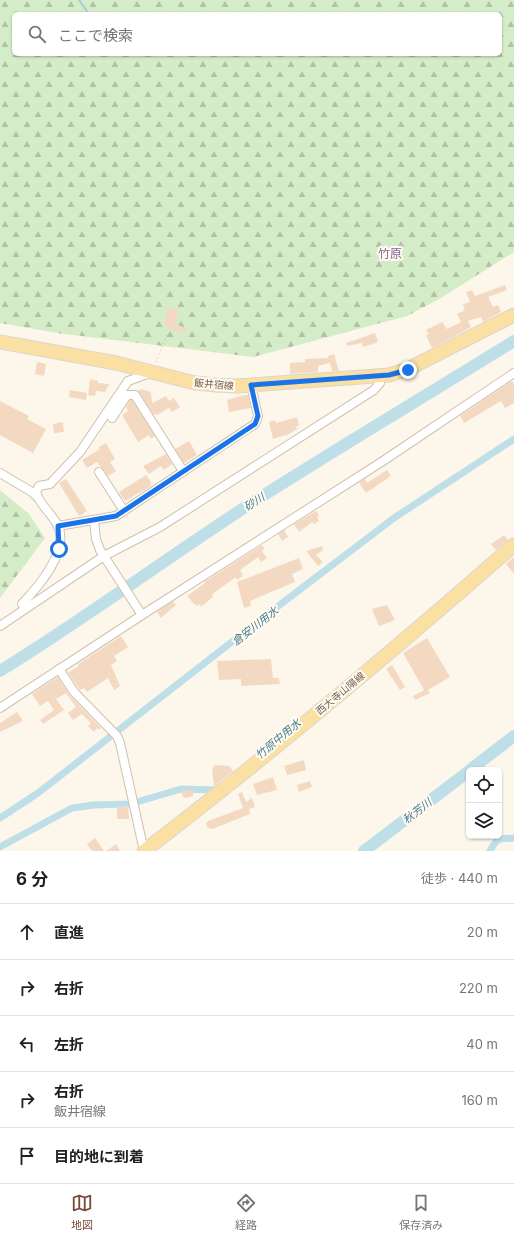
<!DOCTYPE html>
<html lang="ja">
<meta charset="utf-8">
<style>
body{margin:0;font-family:Inter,"Noto Sans JP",sans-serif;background:#f6f6f6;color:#202124}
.controls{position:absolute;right:12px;bottom:12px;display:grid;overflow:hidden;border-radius:6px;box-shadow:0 1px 3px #0004}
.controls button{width:36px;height:36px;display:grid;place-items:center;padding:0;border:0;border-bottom:1px solid #e0e0e0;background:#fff;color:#202124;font:20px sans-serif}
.stop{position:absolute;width:12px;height:12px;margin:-9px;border:3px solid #1a73e8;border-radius:50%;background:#fff}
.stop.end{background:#1a73e8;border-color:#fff;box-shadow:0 1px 4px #0008}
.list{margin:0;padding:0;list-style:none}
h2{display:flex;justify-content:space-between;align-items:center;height:52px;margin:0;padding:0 16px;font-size:17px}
h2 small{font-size:13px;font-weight:400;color:#757577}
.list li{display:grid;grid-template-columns:26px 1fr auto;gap:12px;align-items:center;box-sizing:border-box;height:56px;padding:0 16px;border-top:1px solid #e0e0e0}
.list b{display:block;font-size:15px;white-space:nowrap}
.list p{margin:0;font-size:13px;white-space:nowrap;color:#757577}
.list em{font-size:13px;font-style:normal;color:#757577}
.icon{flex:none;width:22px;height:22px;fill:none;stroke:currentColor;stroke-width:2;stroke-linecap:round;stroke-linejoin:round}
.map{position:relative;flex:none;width:514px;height:851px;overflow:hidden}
.search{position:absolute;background:#fff;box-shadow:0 1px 3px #0004;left:12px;right:12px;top:12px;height:44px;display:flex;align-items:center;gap:10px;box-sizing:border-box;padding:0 14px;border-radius:6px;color:#757577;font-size:15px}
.sheet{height:332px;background:#fff}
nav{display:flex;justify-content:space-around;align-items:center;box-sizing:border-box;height:56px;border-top:1px solid #e0e0e0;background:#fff;font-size:11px;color:#757577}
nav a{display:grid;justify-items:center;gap:2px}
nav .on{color:#7a4a38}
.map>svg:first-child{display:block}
.forest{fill:url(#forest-firs);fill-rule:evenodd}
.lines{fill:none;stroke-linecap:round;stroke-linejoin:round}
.stream{stroke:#a4ceda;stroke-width:2}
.canal{stroke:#bedfe8;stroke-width:7}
.river{stroke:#bedfe8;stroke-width:12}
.building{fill:#f3d9c2}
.minor-casing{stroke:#d0c0af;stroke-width:10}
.primary-casing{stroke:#dcd5d1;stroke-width:15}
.path{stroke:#d9bca4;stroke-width:1;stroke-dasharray:1 3;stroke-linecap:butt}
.minor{stroke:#fff;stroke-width:8}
.primary{stroke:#fbe0a4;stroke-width:13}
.route{stroke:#1a73e8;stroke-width:5}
.labels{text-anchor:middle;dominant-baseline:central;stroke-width:4;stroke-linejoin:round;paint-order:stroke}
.street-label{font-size:10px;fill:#795f4d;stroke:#fffbf2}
.water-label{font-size:11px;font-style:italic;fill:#467b8c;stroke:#fffbf2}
.quarter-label{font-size:12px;fill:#886594;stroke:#fffbf2}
</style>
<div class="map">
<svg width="514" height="851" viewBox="0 0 514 851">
<defs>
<pattern id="forest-firs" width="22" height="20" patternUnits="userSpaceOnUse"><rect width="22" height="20" fill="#d4ecc8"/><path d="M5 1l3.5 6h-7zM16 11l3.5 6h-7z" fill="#b1c2a5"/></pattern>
</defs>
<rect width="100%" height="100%" fill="#fdf7eb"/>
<g class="forest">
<path d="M0,0H514V252L439,299L407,316L253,357L57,333L0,323ZM14,14H500V54H14Z"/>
<path d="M0,490L29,514L45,538L0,598Z"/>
</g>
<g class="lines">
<path class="stream" d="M79,0L89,14"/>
<g class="canal">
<path d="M0,818L38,793L256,623L394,518L514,439"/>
<path d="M0,847L72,808L94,805L130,804L181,789L216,790L219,787"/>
<path d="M490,851C497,837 500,839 514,838"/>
</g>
<g class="river">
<path d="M0,671C86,618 168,557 253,502C339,447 427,395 514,341"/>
<path d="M470,770L514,736"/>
<path d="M364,851L469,771"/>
</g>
</g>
<g class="building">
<path d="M505,285L507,290L488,297L493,307L498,305L501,312L483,322L481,317L468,321L471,327L468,329L432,348L426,335L429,334L426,330L442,322L447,329L461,322L457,314L465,310L463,304L470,302L466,292L472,290L475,296Z"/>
<path d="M169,307L178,310L175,324L187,328L185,333L176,331L164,325Z"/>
<path d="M375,333L378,341L376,343L363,347L362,343L347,346L346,343Z"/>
<path d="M334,354L339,371H332L330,363L318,366V372L290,374V363L305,362V359L328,358V356Z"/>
<path d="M37,362L46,364L44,376L35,374Z"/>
<path d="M90,379L98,381V383L109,384L105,392L96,391L95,396L88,395Z"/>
<path d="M512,381L514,384V403L505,408L501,401L464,423L460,416Z"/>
<path d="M141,389L151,392L152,403L166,396L169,401L174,398L180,407L172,412L169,408L157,415L156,414L154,415L138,391Z"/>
<path d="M70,390L87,393L86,400L69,397Z"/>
<path d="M244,395H248L251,408L229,412L227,400Z"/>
<path d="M130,400H132L155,436L151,439L149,435L138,442L122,415L128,411L126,407Z"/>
<path d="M0,401L29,416L27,419L46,429L33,453L0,435Z"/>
<path d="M297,417L299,426H296L297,429L289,434L273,439L269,422L275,420L276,423Z"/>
<path d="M63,422L64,432L54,433L53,424Z"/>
<path d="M189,441L197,455L184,463L175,449Z"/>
<path d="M106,443L115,459L110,462L116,471L108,476L97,462L87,468L82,460L100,449L99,447Z"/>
<path d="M166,454L172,464L164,470L161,466L149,474L143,466Z"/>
<path d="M387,470L391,476L366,493L359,483L365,479L367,483Z"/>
<path d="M146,475L151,482L150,484L151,486L125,501L119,492Z"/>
<path d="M66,479L87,511L79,516L59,483Z"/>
<path d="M316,511L319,515L317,517L319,521L314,524L312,522L299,532L294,524Z"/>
<path d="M284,530L288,537L282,541L278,534Z"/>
<path d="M504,535L508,540L496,550L491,544Z"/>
<path d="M262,545L265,549L262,551L267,558L261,562L258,557L240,570L243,576L237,580L236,577L215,592L212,595L213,597L201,607L200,604L198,606L194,604L187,596L205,583L204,582Z"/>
<path d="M322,546L323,550L316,555L323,562L318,566L306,551Z"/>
<path d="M514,557V574L506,564Z"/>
<path d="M299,558L303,569L292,574L295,582L250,601L251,606L244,608L237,582Z"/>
<path d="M173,601L176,605L161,618L157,612Z"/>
<path d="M387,605L395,620L379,626L372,609Z"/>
<path d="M121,636L128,647L114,656L117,661L111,665L120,686L114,690L108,678L87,692L84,688L80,690L67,671L69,672L79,666L78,664Z"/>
<path d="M427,638L450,677L428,690L430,693L415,700L413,696L424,690L403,653Z"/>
<path d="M271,659L273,678H279L280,684L241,686V679L219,680L217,661Z"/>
<path d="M392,665L405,687L400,690L386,669Z"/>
<path d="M58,677L70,696L101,728L99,730L97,728L94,732L88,726L91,723L82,714L73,720L68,713L76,707L66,693L56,699L64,710L43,724L40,720L54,710L48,701L40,706L32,694Z"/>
<path d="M17,712L23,721L0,732V723Z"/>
<path d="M304,760L306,770L287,775L284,766Z"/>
<path d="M214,765L229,766L233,771L214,786L212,769H213Z"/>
<path d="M273,777L277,790L257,795L253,784Z"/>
<path d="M310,781L312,787L299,792L297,785Z"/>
<path d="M193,790V796L186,798L183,797L181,791Z"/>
<path d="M242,792L246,802L252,798L255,807L249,809L250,814L212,829L208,828L206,823L208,821L243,808L238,794Z"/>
<path d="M128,806L129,819H117V807Z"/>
<path d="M95,838L104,851H92L87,844Z"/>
<path d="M116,844L120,851H106Z"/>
</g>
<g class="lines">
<defs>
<g id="minor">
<path d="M112,418L127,395H135L183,471"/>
<path d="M99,472L124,511"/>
<path d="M0,473L32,492L38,498"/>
<path d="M94,520L96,539L100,550L142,615"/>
<path d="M58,526L116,516L255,424L258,416L251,385"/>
<path d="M22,604C39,586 69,552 58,526C52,513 39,505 36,492L39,486L50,484L80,452L128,381L150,373"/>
<path d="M0,626L104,556L160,527L374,390L380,383V376"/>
<path d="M59,669L74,692L117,736L120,743L144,851"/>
<path d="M0,708L142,615L383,461L514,373"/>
</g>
<g id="primary">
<path d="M0,342L116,363L195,383L216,385L237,386L389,375L408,369L514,315"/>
<path d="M144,851C271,754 393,651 514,545"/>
</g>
</defs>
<use href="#minor" class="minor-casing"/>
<use href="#primary" class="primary-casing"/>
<path class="path" d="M156,362L167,334"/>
<use href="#minor" class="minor"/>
<use href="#primary" class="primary"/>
</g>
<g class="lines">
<path class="route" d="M59,549L58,526L116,516L255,424L258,416L251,385L389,375L408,370"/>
</g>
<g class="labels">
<g class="street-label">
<text transform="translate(214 384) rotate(5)">飯井宿線</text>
<text transform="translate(340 693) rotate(-40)">西大寺山陽線</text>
</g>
<g class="water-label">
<text transform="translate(254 502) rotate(-33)">砂川</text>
<text transform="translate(255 626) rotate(-38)">倉安川用水</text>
<text transform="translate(278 739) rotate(-40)">竹原中用水</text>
<text transform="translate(417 811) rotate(-38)">秋芳川</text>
</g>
<g class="quarter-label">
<text x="390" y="253">竹原</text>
</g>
</g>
</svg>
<div class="controls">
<button><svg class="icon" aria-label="locate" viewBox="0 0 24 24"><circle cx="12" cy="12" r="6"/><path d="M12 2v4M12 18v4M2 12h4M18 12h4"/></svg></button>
<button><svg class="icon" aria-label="layers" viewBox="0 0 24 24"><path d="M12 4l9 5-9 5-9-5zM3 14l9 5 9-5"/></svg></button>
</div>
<div class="stop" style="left:59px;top:549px"></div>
<div class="stop end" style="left:408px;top:370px"></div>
<div class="search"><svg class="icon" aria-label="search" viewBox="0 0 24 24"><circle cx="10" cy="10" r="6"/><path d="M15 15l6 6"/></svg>ここで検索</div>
</div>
<section class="sheet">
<h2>6 分<small>徒歩 · 440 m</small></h2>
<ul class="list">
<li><svg class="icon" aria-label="ahead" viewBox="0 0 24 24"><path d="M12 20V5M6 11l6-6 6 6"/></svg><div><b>直進</b></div><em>20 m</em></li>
<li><svg class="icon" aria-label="right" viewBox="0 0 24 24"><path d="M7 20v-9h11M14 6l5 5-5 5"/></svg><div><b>右折</b></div><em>220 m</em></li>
<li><svg class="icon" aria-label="left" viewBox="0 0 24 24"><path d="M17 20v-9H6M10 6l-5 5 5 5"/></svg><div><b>左折</b></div><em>40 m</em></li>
<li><svg class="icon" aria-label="right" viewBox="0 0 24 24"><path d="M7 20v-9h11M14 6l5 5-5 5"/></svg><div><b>右折</b><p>飯井宿線</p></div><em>160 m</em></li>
<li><svg class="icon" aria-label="arrive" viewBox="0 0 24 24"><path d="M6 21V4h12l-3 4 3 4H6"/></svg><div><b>目的地に到着</b></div></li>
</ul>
</section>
<nav>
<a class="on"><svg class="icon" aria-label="map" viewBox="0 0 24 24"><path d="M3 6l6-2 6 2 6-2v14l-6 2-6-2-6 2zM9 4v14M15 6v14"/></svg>地図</a>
<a><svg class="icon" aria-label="directions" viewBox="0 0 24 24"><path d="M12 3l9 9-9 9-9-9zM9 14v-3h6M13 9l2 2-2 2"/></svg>経路</a>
<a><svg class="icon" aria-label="saved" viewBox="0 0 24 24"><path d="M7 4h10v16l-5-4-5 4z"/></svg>保存済み</a>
</nav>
